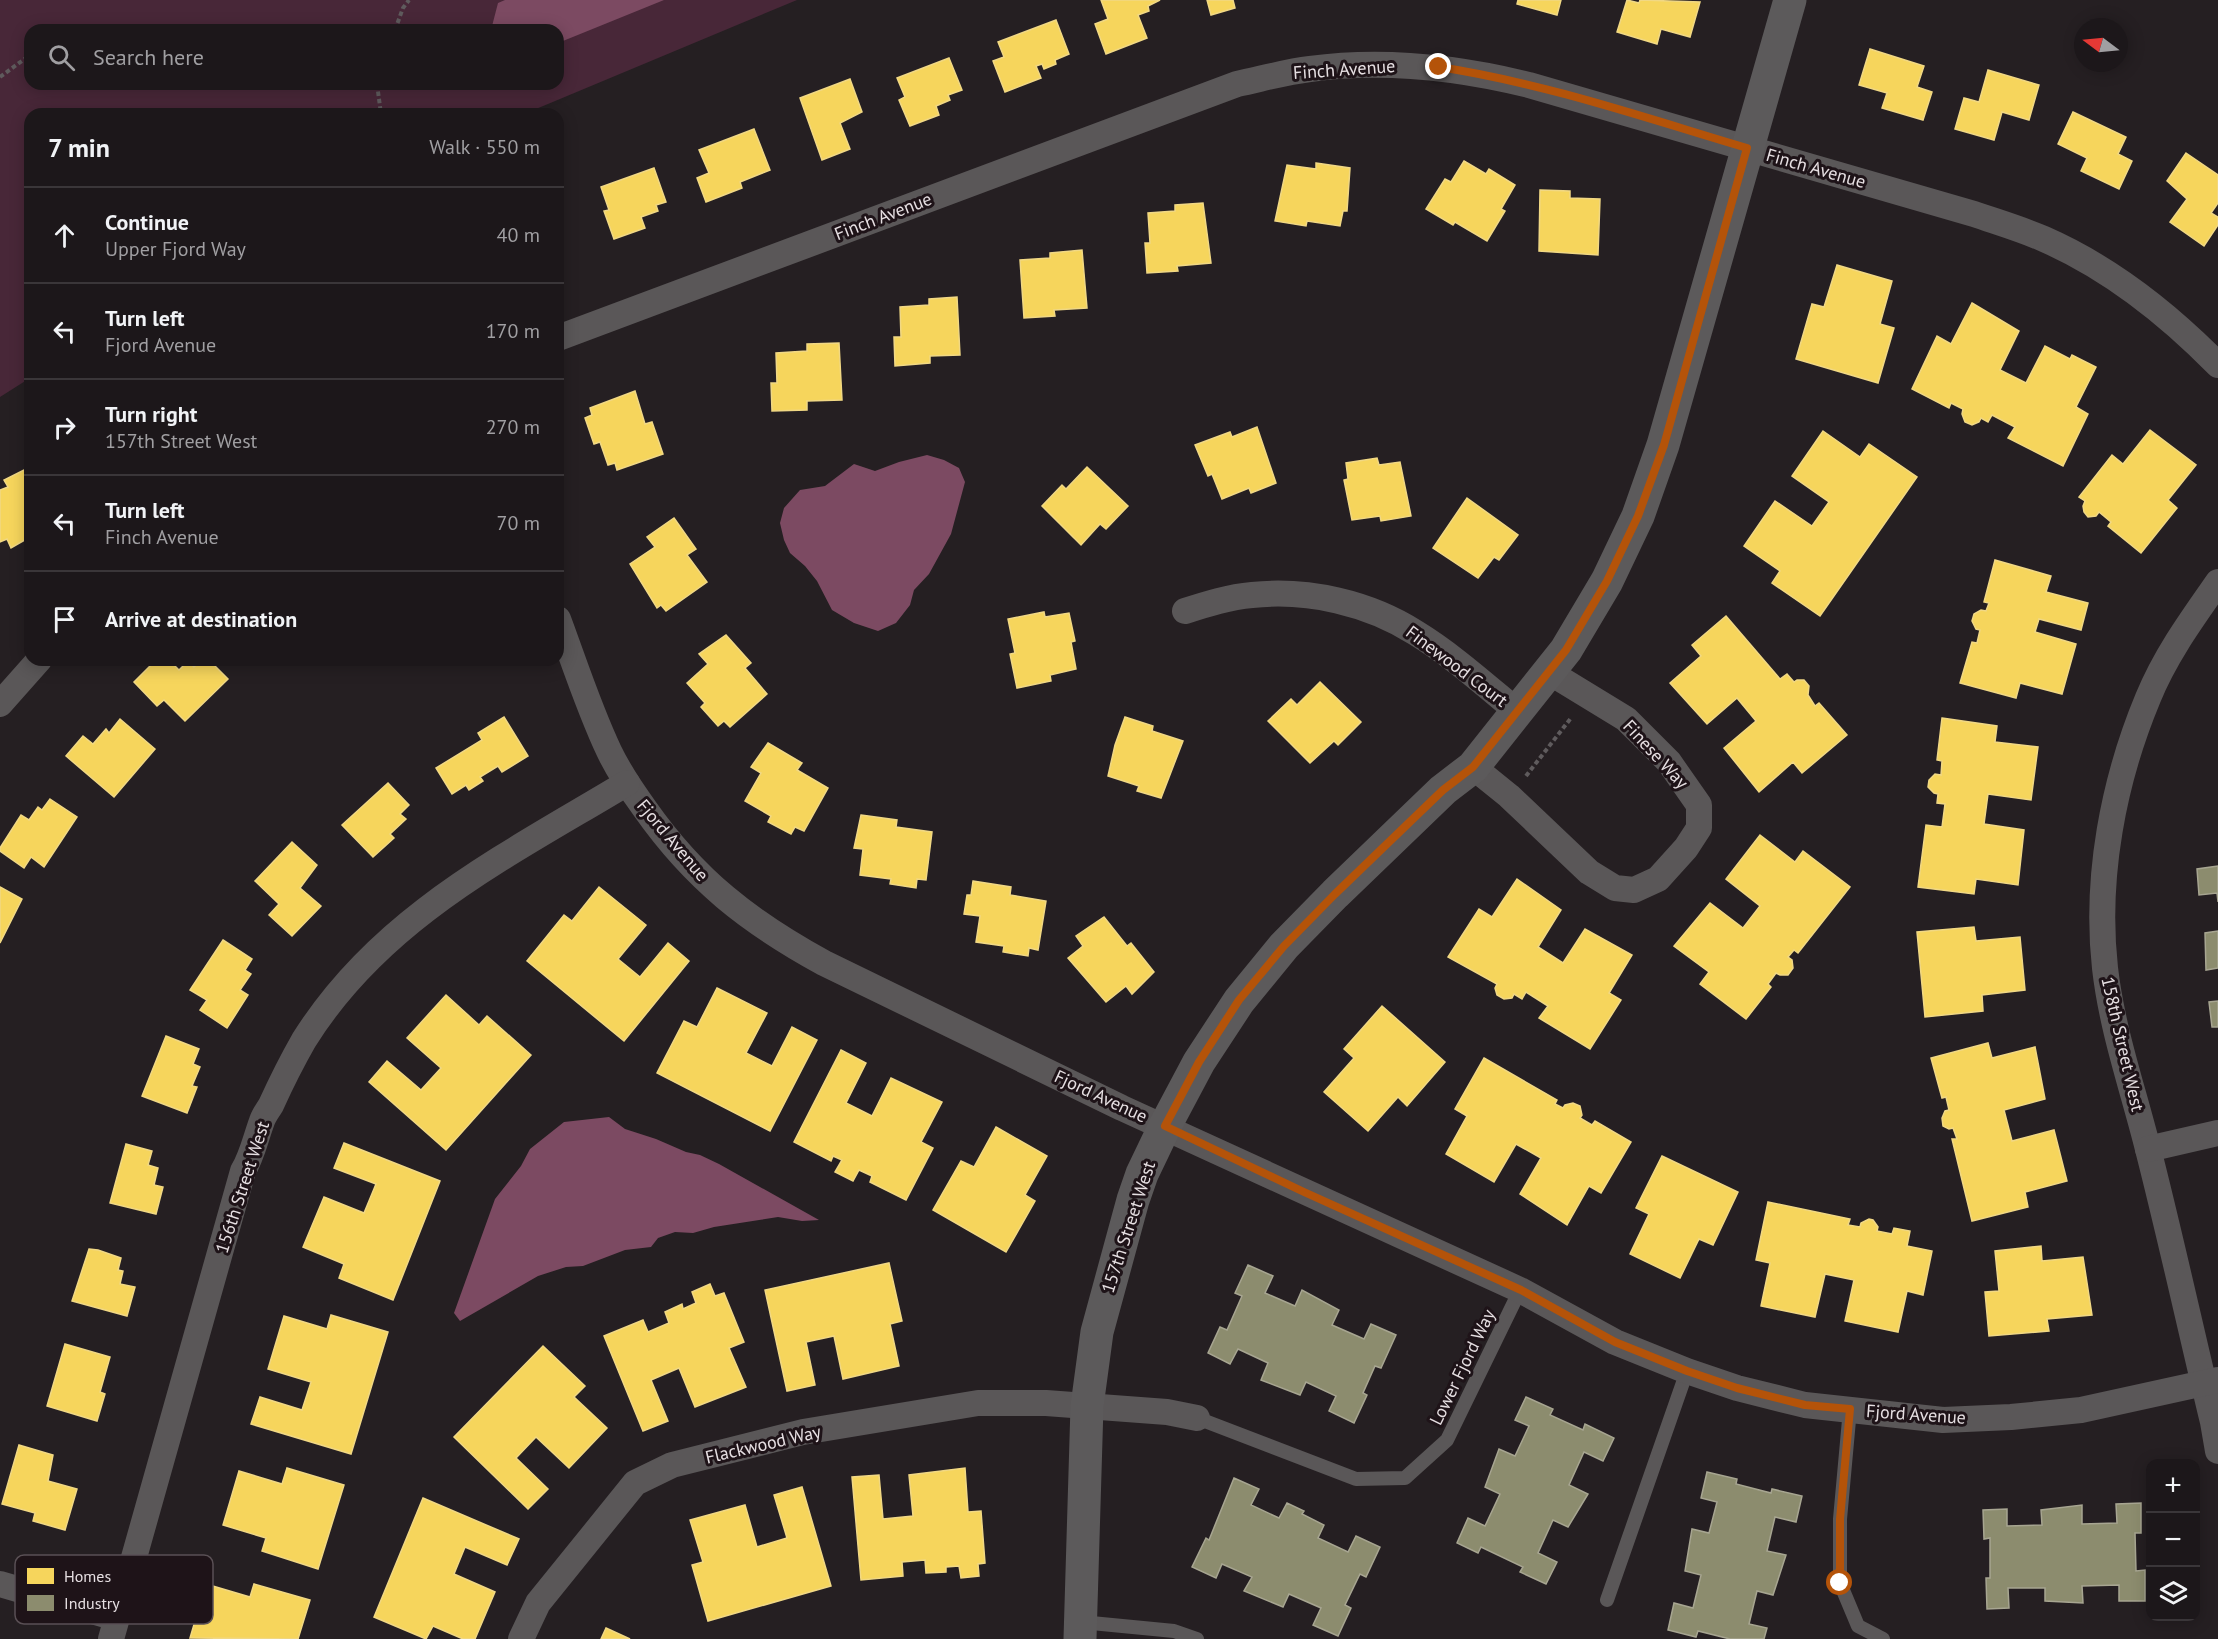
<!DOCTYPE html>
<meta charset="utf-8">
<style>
body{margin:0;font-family:"PT Sans",sans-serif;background:#252023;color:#f1f3f6}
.controls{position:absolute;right:18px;bottom:18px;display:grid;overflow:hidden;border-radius:12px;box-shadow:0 3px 15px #0003}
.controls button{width:54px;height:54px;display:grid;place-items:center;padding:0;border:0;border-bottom:2px solid #3a3639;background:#1c171a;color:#f1f3f6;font:30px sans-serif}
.compass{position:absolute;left:2074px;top:18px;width:54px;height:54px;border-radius:50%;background:#1c171a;box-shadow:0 3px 15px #0003;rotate:286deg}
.stop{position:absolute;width:18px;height:18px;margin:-14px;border:4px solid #b45309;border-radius:50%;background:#fff}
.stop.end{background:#b45309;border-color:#fff;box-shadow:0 2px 6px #0008}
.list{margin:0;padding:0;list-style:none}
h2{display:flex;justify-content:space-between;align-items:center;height:78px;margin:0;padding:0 24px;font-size:26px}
h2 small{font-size:20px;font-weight:400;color:#a09fa2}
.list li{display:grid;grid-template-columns:39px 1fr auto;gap:18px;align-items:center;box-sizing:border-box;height:96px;padding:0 24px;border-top:2px solid #3a3639}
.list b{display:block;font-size:22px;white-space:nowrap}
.list p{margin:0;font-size:20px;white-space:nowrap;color:#a09fa2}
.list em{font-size:20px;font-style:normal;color:#a09fa2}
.icon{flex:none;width:33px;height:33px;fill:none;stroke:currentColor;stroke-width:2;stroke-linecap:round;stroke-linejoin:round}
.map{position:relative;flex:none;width:2218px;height:1639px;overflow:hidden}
.search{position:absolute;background:#1c171a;box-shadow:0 3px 15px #0003;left:24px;top:24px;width:540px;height:66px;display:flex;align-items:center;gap:15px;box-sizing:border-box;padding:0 21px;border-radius:18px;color:#a09fa2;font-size:22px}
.panel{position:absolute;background:#1c171a;box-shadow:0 3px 15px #0003;left:24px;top:108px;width:540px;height:558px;border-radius:18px}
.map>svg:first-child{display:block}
.green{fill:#482738;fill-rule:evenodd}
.water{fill:#7c4a62}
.homes{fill:#f6d55c;stroke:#f1d884;stroke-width:1.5}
.industry{fill:#8c8c6e;stroke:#a7a591;stroke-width:1.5}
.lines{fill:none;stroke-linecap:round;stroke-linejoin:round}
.path{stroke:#5f5b5d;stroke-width:4;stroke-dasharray:4.5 3;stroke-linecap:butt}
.lane{stroke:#5a5758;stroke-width:14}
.street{stroke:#5a5758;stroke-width:26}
.secondary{stroke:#5c5a5b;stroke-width:33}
.route{stroke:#b45309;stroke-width:8}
.labels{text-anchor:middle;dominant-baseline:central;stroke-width:6;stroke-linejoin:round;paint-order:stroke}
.street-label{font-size:18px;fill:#e6dfe2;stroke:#1e1318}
.key{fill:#1e1318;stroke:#5a5055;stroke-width:1.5}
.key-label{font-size:16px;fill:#e6dfe2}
</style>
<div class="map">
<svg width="2218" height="1639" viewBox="0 0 2218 1639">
<rect width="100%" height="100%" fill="#251f22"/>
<path class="green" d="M0,0H797L524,114H30V378L0,397ZM30,30H558V84H30Z"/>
<g class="water">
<path d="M505,0H664L558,43V30H491L498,3Z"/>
<path d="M927,455L944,460L959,468L965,482L951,534L929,574L914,590L910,605L896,623L878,631L854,623L832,610L817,581L805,566L790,553L784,540L780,523L784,508L800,490L825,486L854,464L875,471L899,462Z"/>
<path d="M609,1117L625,1129L656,1139L686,1152L700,1155L719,1164L819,1220L802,1221L778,1217L714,1227L693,1233L675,1232L658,1238L651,1247L625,1250L583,1266L566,1267L538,1276L460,1321L454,1313L495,1199L521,1166L530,1149L564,1122Z"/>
</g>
<g class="homes">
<path d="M1101,0H1160L1148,6L1149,11L1138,15L1147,38L1106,54L1095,24L1108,19Z"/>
<path d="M1207,0H1233L1235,8L1211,15Z"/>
<path d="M1518,0H1561L1557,15L1517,4Z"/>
<path d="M1627,0L1639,3L1640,0L1700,2L1690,37L1661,29L1657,44L1617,32Z"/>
<path d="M1056,20L1069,54L1055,60L1056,64L1044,69L1042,64L1036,66L1041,78L1005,92L993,61L1004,57L998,42Z"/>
<path d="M1870,49L1924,66L1917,87L1932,92L1923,120L1882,108L1887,93L1859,85Z"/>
<path d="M949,58L962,90L948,95L950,100L936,106L939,115L910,126L899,100L905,97L897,78Z"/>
<path d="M1988,70L2039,85L2029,120L2002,112L1994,140L1955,129L1964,98L1979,102Z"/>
<path d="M850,79L862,112L840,123L850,149L822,160L800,98Z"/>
<path d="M2073,112L2126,137L2118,154L2132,161L2119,189L2081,171L2087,158L2058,144Z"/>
<path d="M754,129L770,170L740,182L742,188L706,202L697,178L709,173L699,150Z"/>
<path d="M2186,153L2218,175V203L2211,213L2218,217V225L2204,246L2170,222L2187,199L2167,181Z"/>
<path d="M1464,161L1486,174L1489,169L1515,185L1501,209L1505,211L1487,241L1455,222L1453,225L1426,209L1445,179L1451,182Z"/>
<path d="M1316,163L1350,168L1347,211H1343L1340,226L1307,221L1306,226L1275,221L1287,165L1316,169Z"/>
<path d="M654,168L666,202L656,205L658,211L641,217L645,228L614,239L604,211L609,210L601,187Z"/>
<path d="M1540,190L1570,191V198L1600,199L1598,255L1539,251Z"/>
<path d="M1203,203L1211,263L1177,266L1178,271L1147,273L1145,243H1150L1148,213L1175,211V205Z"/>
<path d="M1082,250L1087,308L1054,310L1055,316L1024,318L1020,260L1050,258V253Z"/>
<path d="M1837,265L1892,281L1880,324L1894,328L1878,383L1796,359L1812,304L1824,307Z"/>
<path d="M957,297L960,355L930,356V363L895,366L894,337H901L900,307L929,305V299Z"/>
<path d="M1972,303L2019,331L2000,370L2026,383L2045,346L2070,359L2072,355L2096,367L2076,407L2088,414L2063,466L2008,438L2015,427L1992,415L1988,422L1981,418L1979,422L1972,425L1965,422L1962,414L1963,409L1951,403L1949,408L1912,389L1937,336L1951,344Z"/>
<path d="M839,343L842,400L807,401V410L772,411L771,383H777L776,353L807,351V344Z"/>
<path d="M635,391L645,424L652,422L663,454L617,470L615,463L608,465L600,442L594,444L585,418L592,415L590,408Z"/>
<path d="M1257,427L1276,483L1251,493L1249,488L1222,499L1212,474L1208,476L1195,445L1230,432L1232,437Z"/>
<path d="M2150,430L2196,465L2168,500L2177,508L2141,553L2108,526L2111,522L2099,512L2096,516L2088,517L2084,512L2083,506L2085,501L2079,497L2112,455L2123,464Z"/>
<path d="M1823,431L1860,457L1869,444L1917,477L1820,616L1772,583L1780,571L1744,546L1775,501L1812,526L1829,502L1792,476Z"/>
<path d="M1377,458L1379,465L1400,462L1411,516L1381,521L1380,516L1352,520L1344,480L1348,479L1346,463Z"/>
<path d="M30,467V537L11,548L7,539L0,542V490L8,487L4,480Z"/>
<path d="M1087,467L1128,506L1106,529L1100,524L1081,545L1042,506L1062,485L1066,489Z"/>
<path d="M1467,498L1518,535L1499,560L1494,557L1478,578L1433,548Z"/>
<path d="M674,518L696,549L687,555L707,582L666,611L661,605L657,608L630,564L655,547L647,537Z"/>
<path d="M1995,560L2051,576L2046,592L2088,603L2081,630L2039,619L2035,632L2076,644L2062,694L2020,683L2016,698L1960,683L1972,642L1977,643L1980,630L1976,629L1972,621L1974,614L1981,610L1986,611L1989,603L1984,602Z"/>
<path d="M1044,612L1045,617L1069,613L1075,641L1071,642L1076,669L1050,675L1051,681L1017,688L1010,654L1015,653L1008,619Z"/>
<path d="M1726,616L1780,679L1787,674L1794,682L1797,680H1804L1809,686L1808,695L1815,706L1819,703L1847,735L1802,773L1793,762L1759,792L1724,748L1756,721L1737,698L1707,724L1670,683L1701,656L1692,645Z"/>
<path d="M726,635L751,663L745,668L767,694L730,727L724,721L718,726L701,707L705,703L687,683L708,664L699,654Z"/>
<path d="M156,660H169L179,670L188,661L194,667L201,660H209L228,679L185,721L164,700L157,706L134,682Z"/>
<path d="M1320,682L1361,722L1338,745L1334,741L1310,763L1268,721L1291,699L1297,705Z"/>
<path d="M504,717L528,756L502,772L498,766L480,777L483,781L469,790L466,785L452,794L436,768L482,740L478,733Z"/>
<path d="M1125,717L1153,726L1152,731L1183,741L1161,798L1137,791L1139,786L1108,776L1115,745Z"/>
<path d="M1942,718L1997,726L1995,742L2038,747L2031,800L1988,794L1984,824L2024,830L2018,885L1976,879L1974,894L1918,887L1926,825L1942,827L1945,804L1937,803L1938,794L1934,793L1928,787L1929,780L1935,774L1941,775L1942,761L1937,760Z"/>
<path d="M120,719L155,749L114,797L66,756L83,736L93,744L106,729L109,733Z"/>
<path d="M768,743L802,763L797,770L828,788L804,831L795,827L791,834L768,822L771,816L745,801L761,773L751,767Z"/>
<path d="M388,783L409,805L400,814L406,819L390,834L394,838L373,857L342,825Z"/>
<path d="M50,799L77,817L44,867L31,857L24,868L0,851V848L21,815L29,820L38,807L42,810Z"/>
<path d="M861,815L897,820L896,827L932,832L926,880L917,879L916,888L890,884L891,879L860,875L863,849L854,848Z"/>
<path d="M1760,835L1795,862L1803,851L1850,887L1798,953L1794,950L1788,957L1792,960L1793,968L1788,975H1780L1776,973L1768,984L1771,987L1746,1019L1700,984L1709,972L1674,946L1710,903L1743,928L1760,906L1726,879Z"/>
<path d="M292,842L317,865L300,888L321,906L292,936L269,915L279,904L255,881Z"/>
<path d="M1517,879L1561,910L1538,947L1563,963L1585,929L1632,955L1609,993L1621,1000L1590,1049L1539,1018L1548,1006L1526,992L1522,999L1514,994L1512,998L1504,999L1497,995L1495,988L1497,984L1448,957L1479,909L1492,917Z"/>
<path d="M973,881L1011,887L1010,895L1046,901L1038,950L1029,948L1028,956L1003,952L1004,946L976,942L980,916L964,914L967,895H971Z"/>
<path d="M0,887L22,899L0,943Z"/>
<path d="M599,887L646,925L618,959L640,977L668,943L689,961L624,1041L527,961L564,915L572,921Z"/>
<path d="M1104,917L1127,946L1131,943L1154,972L1132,994L1126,986L1106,1002L1068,958L1083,946L1076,936Z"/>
<path d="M1974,927L1976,941L2020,937L2025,990L1982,995L1983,1011L1925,1017L1917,932Z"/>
<path d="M223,940L252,959L245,970L251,974L240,990L248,995L227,1028L200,1010L207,1000L190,990Z"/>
<path d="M717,988L767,1013L746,1053L772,1066L792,1027L817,1040L770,1131L657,1073L684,1021L697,1027Z"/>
<path d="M446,995L479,1025L487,1016L531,1055L446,1150L369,1082L387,1061L421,1090L441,1068L407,1038Z"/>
<path d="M1382,1006L1445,1062L1407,1106L1398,1097L1368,1131L1324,1092L1354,1058L1344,1049Z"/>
<path d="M166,1036L199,1049L193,1064L200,1067L192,1086L197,1087L187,1113L142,1096Z"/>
<path d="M1988,1043L1992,1058L2035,1047L2045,1099L2004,1110L2012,1141L2054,1130L2067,1181L2025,1192L2028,1207L1972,1221L1952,1139H1957L1953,1128L1949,1129L1943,1126L1942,1118L1945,1111L1949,1110L1946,1097L1942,1098L1931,1058Z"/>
<path d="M841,1050L866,1063L846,1103L872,1116L891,1078L942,1102L921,1142L933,1148L906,1200L870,1182L872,1176L859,1170L853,1181L835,1172L842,1160L833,1156L831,1161L794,1142Z"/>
<path d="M1484,1058L1557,1100L1555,1104L1563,1108L1565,1105L1573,1103L1580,1106L1582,1115L1580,1118L1592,1125L1595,1121L1631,1142L1601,1193L1589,1186L1567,1225L1520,1194L1541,1158L1516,1144L1494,1182L1446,1154L1467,1116L1455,1109Z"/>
<path d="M996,1127L1047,1156L1025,1195L1035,1201L1006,1252L933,1210L961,1161L974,1167Z"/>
<path d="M344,1143L440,1181L393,1300L339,1278L344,1264L303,1247L324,1197L364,1213L376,1184L334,1168Z"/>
<path d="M126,1144L152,1151L148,1165L158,1168L154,1185L163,1187L156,1214L110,1203Z"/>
<path d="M1662,1156L1738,1192L1713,1245L1699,1239L1680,1278L1630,1254L1649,1214L1636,1208Z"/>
<path d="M1768,1202L1850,1219L1848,1225L1860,1227L1861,1223L1869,1219L1873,1220L1878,1227L1877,1231L1892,1234L1894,1228L1910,1231L1907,1246L1932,1251L1923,1295L1907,1291L1898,1332L1845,1321L1854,1280L1825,1274L1815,1317L1761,1306L1770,1263L1756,1260Z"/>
<path d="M2041,1246L2042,1261L2083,1257L2092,1315L2047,1319L2049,1331L1989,1336L1985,1292L1999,1291L1995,1251Z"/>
<path d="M89,1249L98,1250L121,1258L118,1270L123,1271L120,1284L135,1287L127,1316L72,1301Z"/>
<path d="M889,1263L902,1321L890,1324L899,1366L843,1379L834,1336L806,1342L815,1385L787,1391L765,1290Z"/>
<path d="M710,1284L715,1296L724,1293L744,1342L729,1348L746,1387L695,1407L679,1368L651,1380L668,1421L643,1431L604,1336L643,1320L648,1332L669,1323L665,1312L682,1304L683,1309L696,1303L692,1292Z"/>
<path d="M331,1315L388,1332L351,1454L251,1424L260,1397L302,1410L311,1382L268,1369L284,1316L327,1329Z"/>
<path d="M65,1344L110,1357L100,1392L105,1394L97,1421L47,1406Z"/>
<path d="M543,1346L585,1386L574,1397L607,1428L569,1468L536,1437L516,1458L548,1489L528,1509L454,1437Z"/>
<path d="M19,1445L53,1455L48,1481L77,1489L65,1530L33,1521L35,1513L2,1504Z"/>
<path d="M287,1468L344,1485L318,1569L262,1551L266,1538L223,1525L239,1471L282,1484Z"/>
<path d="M965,1468L968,1512L981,1511L985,1563L978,1564L979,1576L961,1578L959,1566L946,1567V1572L926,1573L925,1560L902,1562L903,1576L861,1580L852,1477L879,1475L883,1519L913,1516L909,1475Z"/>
<path d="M802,1487L831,1586L708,1621L692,1565L703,1562L690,1520L745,1505L757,1547L787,1538L774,1495Z"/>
<path d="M423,1498L519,1539L507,1565L465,1547L454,1574L495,1592L475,1639H463L433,1626L426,1639L374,1617Z"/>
<path d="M206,1584L250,1597L254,1584L310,1600L298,1639L190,1638Z"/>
<path d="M606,1628L630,1639H601Z"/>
</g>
<g class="industry">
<path d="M2218,866V902L2217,893L2199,895L2197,869Z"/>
<path d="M2218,931V968L2206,970L2205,933Z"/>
<path d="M2218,1001V1027H2212L2209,1002Z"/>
<path d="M1248,1265L1273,1276L1265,1293L1295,1306L1302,1290L1339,1310L1332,1325L1364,1339L1371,1324L1396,1335L1381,1368L1375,1366L1363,1393L1367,1395L1354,1423L1329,1411L1336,1396L1306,1382L1300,1395L1261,1380L1268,1363L1238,1349L1230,1364L1208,1353L1220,1327L1227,1330L1242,1296L1235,1293Z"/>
<path d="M1526,1397L1553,1409L1550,1415L1583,1430L1585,1424L1614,1438L1603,1461L1584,1452L1569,1485L1588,1494L1568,1527L1553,1520L1538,1553L1557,1562L1546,1584L1520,1572L1523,1567L1481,1547L1478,1553L1457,1543L1468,1518L1485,1526L1500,1494L1485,1487L1499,1449L1515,1456L1529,1426L1515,1420Z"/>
<path d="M1707,1472L1737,1479L1736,1484L1771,1493L1772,1489L1802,1496L1796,1522L1775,1517L1767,1551L1786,1555L1773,1595L1757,1591L1749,1624L1767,1628L1764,1639H1730L1698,1631L1696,1637L1668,1630L1674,1603L1693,1608L1701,1575L1685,1571L1692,1529L1709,1533L1717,1502L1701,1498Z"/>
<path d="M1234,1478L1259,1489L1251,1505L1279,1518L1287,1503L1304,1511L1302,1514L1324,1525L1318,1538L1348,1552L1356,1536L1380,1547L1366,1577L1360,1574L1345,1605L1351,1608L1338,1636L1313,1625L1321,1608L1289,1594L1283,1607L1244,1591L1252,1577L1222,1564L1216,1578L1192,1567L1206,1538L1209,1540Z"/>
<path d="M2141,1503V1533H2135L2136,1571L2145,1570V1601H2119V1585L2082,1586L2083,1603L2045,1601V1588H2008L2009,1608L1987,1609L1986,1578H1990V1538L1984,1539L1983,1510L2007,1509V1526L2042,1525L2041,1510L2082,1505V1524L2117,1523L2116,1504Z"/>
</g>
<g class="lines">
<g class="path">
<path d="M96,30L136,27L151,30"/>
<path d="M395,30L403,8L409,0"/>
<path d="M0,77L30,55"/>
<path d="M377,84L381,114"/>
<path d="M1526,776L1571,718"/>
</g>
<g class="lane">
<path d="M1850,1409L1840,1519V1583L1858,1626L1883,1639"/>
<path d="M1197,1418L1356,1479L1405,1478L1447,1440L1520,1290"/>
<path d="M1607,1600L1687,1371"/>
<path d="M1081,1622L1174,1631L1197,1639"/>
</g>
<g class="street">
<path d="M558,338L1237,84C1261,79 1285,72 1310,69C1384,59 1456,67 1529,85L1974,214C1997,222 2021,229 2044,239C2110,268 2168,314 2218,365"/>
<path d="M2218,582C2192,619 2165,656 2148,698C2113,782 2095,878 2105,968C2112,1030 2133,1089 2148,1149C2171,1239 2191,1331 2213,1422L2218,1451"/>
<path d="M1185,611C1207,604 1229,597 1252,595C1308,589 1369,603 1416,633C1452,655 1485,685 1518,712"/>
<path d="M558,619C574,662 589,709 609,751C619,772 632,791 645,809C695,880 749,922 824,963L1122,1108L1520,1290L1615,1342L1687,1371L1737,1388L1805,1405L1943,1420L2011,1417L2081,1410L2218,1380"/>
<path d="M0,704L39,660"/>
<path d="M1473,767L1509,796L1589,872L1615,888L1634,890L1658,879L1686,848L1699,828V805L1669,762L1626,719L1549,672"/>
<path d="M2148,1149L2218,1133"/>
<path d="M0,1584L116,1618"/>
<path d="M111,1639L243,1171C252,1156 256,1137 262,1121C264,1115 268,1110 271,1105C281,1083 292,1061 304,1040C381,917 506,856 627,783"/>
<path d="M521,1639L538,1603L635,1483L672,1465L803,1432L978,1403H1046L1167,1412L1197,1418"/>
</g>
<path class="secondary" d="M1080,1639L1087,1406L1097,1332L1133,1200L1142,1174L1165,1126L1199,1062L1239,1001L1284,946L1335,894L1443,790L1473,767L1566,650L1607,581L1638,516L1663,445L1790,0"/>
</g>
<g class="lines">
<path class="route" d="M1439,67C1544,83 1646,118 1747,148L1664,445L1638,516L1607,581L1566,650L1473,767L1443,790L1335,894L1284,946L1239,1000L1199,1062L1165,1126L1304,1192L1521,1290L1615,1342L1687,1371L1737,1388L1805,1405L1850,1409L1840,1519V1583"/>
</g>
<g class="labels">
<g class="street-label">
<text transform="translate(1344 69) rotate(-4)">Finch Avenue</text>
<text transform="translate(1816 168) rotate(16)">Finch Avenue</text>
<text transform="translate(883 216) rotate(-21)">Finch Avenue</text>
<text transform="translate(1457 666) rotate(37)">Finewood Court</text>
<text transform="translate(1656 754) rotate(47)">Finese Way</text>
<text transform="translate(673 840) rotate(50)">Fjord Avenue</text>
<text transform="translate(2123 1044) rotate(77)">158th Street West</text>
<text transform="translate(1101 1096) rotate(25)">Fjord Avenue</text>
<text transform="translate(242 1187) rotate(-72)">156th Street West</text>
<text transform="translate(1128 1227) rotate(-72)">157th Street West</text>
<text transform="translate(1462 1367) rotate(-64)">Lower Fjord Way</text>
<text transform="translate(1916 1414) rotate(4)">Fjord Avenue</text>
<text transform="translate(763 1444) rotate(-13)">Flackwood Way</text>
</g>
</g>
<rect x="15" y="1555" width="198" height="69" rx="9" class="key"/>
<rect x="27" y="1568" width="27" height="16" fill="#f6d55c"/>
<rect x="27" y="1595" width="27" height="16" fill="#8c8c6e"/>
<g class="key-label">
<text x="64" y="1582">Homes</text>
<text x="64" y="1609">Industry</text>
</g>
</svg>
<div class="controls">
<button>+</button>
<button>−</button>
<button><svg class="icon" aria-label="layers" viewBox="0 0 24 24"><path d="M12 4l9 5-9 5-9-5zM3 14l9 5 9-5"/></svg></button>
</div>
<svg class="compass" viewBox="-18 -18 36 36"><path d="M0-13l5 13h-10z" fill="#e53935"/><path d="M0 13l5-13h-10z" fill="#a09fa2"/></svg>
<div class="stop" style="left:1840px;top:1583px"></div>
<div class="stop end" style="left:1439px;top:67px"></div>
<div class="search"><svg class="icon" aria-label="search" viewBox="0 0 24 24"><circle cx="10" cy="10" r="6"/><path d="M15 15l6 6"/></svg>Search here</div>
<section class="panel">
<h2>7 min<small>Walk · 550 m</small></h2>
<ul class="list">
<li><svg class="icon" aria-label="ahead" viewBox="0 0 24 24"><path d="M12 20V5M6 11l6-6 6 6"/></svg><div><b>Continue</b><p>Upper Fjord Way</p></div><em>40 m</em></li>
<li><svg class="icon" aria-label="left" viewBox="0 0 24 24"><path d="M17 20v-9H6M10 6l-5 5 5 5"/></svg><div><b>Turn left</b><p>Fjord Avenue</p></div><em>170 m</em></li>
<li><svg class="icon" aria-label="right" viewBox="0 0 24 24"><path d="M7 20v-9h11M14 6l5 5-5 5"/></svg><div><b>Turn right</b><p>157th Street West</p></div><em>270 m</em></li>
<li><svg class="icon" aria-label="left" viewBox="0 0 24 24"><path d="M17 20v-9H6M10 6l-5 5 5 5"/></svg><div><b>Turn left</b><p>Finch Avenue</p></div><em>70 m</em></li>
<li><svg class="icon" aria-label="arrive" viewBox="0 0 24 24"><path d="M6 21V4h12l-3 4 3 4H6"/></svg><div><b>Arrive at destination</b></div></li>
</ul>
</section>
</div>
